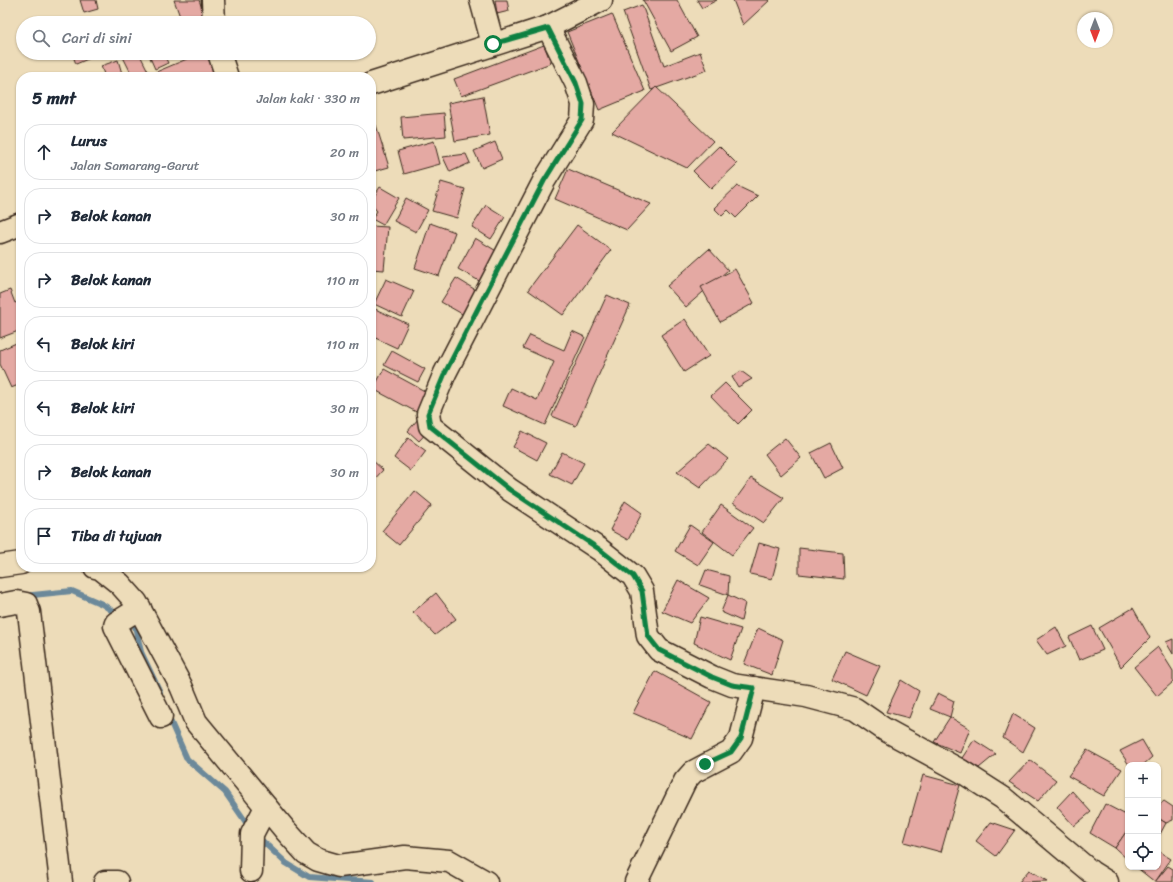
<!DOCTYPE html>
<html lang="id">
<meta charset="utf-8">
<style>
body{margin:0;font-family:Sriracha,sans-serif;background:#f2f2f3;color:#1f2937}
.controls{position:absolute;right:12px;bottom:12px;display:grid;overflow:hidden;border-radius:8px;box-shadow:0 1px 3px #0004}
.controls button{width:36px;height:36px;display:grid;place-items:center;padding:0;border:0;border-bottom:1px solid #e0e1e3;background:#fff;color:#1f2937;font:20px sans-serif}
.compass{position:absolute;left:1077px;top:12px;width:36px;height:36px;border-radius:50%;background:#fff;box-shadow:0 1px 3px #0004;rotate:180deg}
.stop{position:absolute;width:12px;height:12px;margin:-9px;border:3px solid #0b8043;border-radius:50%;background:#fff}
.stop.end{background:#0b8043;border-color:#fff;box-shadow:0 1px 4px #0008}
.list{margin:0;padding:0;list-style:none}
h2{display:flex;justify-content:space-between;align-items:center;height:52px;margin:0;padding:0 16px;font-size:17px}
h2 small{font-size:13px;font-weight:400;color:#747a83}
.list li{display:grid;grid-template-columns:26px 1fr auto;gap:12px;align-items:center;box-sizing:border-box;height:56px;margin:0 8px 8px;padding:0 8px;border:1px solid #e0e1e3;border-radius:16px}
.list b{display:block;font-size:15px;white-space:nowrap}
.list p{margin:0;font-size:13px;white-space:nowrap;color:#747a83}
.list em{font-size:13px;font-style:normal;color:#747a83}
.icon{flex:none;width:22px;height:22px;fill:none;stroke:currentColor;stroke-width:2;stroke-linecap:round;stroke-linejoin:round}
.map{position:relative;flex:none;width:1173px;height:882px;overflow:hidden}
.search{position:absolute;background:#fff;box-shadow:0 1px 3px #0004;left:16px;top:16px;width:360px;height:44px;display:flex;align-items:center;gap:10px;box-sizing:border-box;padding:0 14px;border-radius:22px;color:#747a83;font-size:15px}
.panel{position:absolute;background:#fff;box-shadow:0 1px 3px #0004;left:16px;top:72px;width:360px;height:500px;border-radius:16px}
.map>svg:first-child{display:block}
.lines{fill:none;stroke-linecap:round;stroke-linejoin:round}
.stream{stroke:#6c899a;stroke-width:6}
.building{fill:#e4a9a3;stroke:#3b2a1e}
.minor-casing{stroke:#3b2a1e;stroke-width:25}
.major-casing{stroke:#3b2a1e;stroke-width:25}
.minor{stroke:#eddcb9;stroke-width:22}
.major{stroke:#eddcb9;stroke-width:22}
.route{stroke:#0b8043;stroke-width:5}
</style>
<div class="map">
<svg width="1173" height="882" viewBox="0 0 1173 882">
<rect width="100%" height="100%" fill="#eddcb9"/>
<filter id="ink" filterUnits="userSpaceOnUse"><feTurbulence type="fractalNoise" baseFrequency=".025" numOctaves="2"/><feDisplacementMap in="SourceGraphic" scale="8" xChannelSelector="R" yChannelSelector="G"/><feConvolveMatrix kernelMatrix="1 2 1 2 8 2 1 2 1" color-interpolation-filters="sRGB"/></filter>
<g filter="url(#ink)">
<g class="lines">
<g class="stream">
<path d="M23,596L72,591L102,604L120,616"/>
<path d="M127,621L135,626L141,652L160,692"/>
<path d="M168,716L187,759L225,792L250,828"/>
<path d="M257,836L286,863L309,877L373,882"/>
</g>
</g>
<g class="building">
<path d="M80,0H96L98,9L84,13Z"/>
<path d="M174,0H199L204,14L182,22Z"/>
<path d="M495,0H507L509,11L497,14Z"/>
<path d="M643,0H677L697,37L671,51Z"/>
<path d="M697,0H717L702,8Z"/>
<path d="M733,0H770L743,25Z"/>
<path d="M642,5L664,66L700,52L707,70L651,90L623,12Z"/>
<path d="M612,14L645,91L599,110L567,32Z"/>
<path d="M544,45L551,63L461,96L454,79Z"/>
<path d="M72,53H102L76,64Z"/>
<path d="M121,53H139L148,71L133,77Z"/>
<path d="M148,53H163L168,63L155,69Z"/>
<path d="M201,53H213L223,77H150L149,75Z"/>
<path d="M118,60L123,77H105L101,66Z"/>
<path d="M656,87L713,141L687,168L612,132Z"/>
<path d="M483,96L490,135L455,141L448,103Z"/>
<path d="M444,113L446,136L403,140L401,117Z"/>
<path d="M376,125L389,167L371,172V127Z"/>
<path d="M434,141L440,164L404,174L398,151Z"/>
<path d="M495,142L502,159L482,168L474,151Z"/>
<path d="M719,146L737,164L711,189L693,171Z"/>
<path d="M466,154L470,163L450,172L443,157Z"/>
<path d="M568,169L651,204L627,230L555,199Z"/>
<path d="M441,182L465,189L457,218L432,211Z"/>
<path d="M737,186L758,196L736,218L728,210L722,216L714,208Z"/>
<path d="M380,187L399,198L383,225L372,219L377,211L371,204V201Z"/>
<path d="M406,198L428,210L416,232L394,221Z"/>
<path d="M486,205L505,217L491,239L472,227Z"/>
<path d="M430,223L455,232L439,276L415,268Z"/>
<path d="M577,225L611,250L563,315L528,290Z"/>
<path d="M371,226L388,227L384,270L371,269Z"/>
<path d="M475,238L498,252L481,282L458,269Z"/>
<path d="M709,249L728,270L686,307L667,286Z"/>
<path d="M735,269L754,303L720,322L701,287Z"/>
<path d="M456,278L479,292L464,315L441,302Z"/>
<path d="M386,279L414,291L402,317L374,304Z"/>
<path d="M10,290L15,303L21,300V330L0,338V294Z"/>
<path d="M607,295L630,305L576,426L552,416Z"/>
<path d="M375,309L408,324L397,348L371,336V317Z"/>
<path d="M685,319L709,356L684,372L661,335Z"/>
<path d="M572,331L585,337L545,425L503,406L511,388L537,400L554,362L523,348L530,335L564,350Z"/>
<path d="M21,341V384L11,388L0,364V350Z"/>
<path d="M392,351L425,369L418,382L384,365Z"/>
<path d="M384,369L432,395L422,415L373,389Z"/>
<path d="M741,371L752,379L738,387L732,377Z"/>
<path d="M725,383L752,410L738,424L711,396Z"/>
<path d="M418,419L430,429L419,441L408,431Z"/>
<path d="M522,431L546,443L537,460L513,447Z"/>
<path d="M408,438L426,451L411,471L394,458Z"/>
<path d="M785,438L801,458L781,475L765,454Z"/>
<path d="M831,443L843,468L824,478L811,453Z"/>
<path d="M709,444L728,459L700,488L677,472Z"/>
<path d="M562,452L584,463L572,485L550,474Z"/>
<path d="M371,459L383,470L371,483Z"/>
<path d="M751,478L784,498L764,523L733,503Z"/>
<path d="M415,491L432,505L399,545L382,531Z"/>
<path d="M625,501L642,513L628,540L610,530Z"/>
<path d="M721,505L753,528L732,555L702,532Z"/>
<path d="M690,525L714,542L698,565L675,551Z"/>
<path d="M759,543L780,549L772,579L750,574Z"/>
<path d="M799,548L843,553L844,579L799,574Z"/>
<path d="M706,570L729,576L728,595L700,585Z"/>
<path d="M678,580L709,598L690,623L662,611Z"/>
<path d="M436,593L456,619L435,635L413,612Z"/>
<path d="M728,595L745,603L741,621L721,612Z"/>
<path d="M1133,608L1150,638L1121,667L1099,628Z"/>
<path d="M700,617L741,629L730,660L694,643Z"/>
<path d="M1092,626L1103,650L1079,660L1069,637Z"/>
<path d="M1056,627L1066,646L1047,655L1036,640Z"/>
<path d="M758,628L783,640L772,675L744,664Z"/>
<path d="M1173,639V654L1166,642Z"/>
<path d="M1158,647L1173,671V682L1157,696L1134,667Z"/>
<path d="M845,651L880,666L866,695L832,679Z"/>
<path d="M655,671L711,702L692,739L633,713Z"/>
<path d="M901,680L919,691L909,718L886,712Z"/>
<path d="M938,693L954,701L950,717L930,709Z"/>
<path d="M1013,714L1035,728L1023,752L1003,738Z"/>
<path d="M950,717L970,729L960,753L934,742Z"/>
<path d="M974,740L996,754L979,768L962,758Z"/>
<path d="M1142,740L1152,757L1143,765H1129L1120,751Z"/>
<path d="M1087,750L1122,769L1104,796L1068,776Z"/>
<path d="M1030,760L1056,780L1038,801L1009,782Z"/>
<path d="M923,775L960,785L941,852L904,842Z"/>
<path d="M1072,791L1091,812L1074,826L1057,807Z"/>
<path d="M1164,801L1173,807V820L1166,823L1158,818V806Z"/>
<path d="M1105,804L1128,816V829L1115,848L1090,833Z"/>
<path d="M1158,818L1166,823L1158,838Z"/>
<path d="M991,822L1015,830L996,856L976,841Z"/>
<path d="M1128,829V860L1115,848Z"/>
<path d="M1158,851L1171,859L1155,882L1136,867H1158Z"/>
<path d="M1168,866L1173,869V882H1155Z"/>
<path d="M1029,870L1048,881L1019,882Z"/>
</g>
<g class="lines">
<defs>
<g id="minor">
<path d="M213,0L214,23"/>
<path d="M481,0L493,44"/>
<path d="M548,27L576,83L583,104L582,120L544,181L445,373L428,414L430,426L510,490L599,549L633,576L642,591L648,636L659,650L712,677L732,685L806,696L855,709L884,729L961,771L1003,798L1091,872L1107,882"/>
<path d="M219,53L227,77"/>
<path d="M0,566L21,563"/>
<path d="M95,567L100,568L120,584L136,602L181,686L196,722L286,831L306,853L318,860L339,866L405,857L449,861L486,882"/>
<path d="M0,605L16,602L26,604L29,612L61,882"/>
<path d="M140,608L116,623L115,626L161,717"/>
<path d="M251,871L252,834L266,807"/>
<path d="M105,882H117"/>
<path d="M636,882L685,781L693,772L731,752L741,738L754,688"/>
</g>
<g id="major">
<path d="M371,84L548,27L601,0"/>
<path d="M0,232L21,224"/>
</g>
</defs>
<use href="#minor" class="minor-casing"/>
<use href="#major" class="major-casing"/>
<use href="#minor" class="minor"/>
<use href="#major" class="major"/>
</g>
</g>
<g class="lines" filter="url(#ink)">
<path class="route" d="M493,44L548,28L576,83L583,104L582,120L544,181L496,273L445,373L428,414L430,426L510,490L599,549L633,576L642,591L648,636L659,650L712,677L732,685L754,688L741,738L731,752L705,764"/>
</g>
</svg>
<div class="controls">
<button>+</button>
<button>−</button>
<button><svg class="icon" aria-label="locate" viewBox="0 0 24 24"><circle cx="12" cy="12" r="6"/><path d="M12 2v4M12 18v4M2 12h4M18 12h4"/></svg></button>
</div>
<svg class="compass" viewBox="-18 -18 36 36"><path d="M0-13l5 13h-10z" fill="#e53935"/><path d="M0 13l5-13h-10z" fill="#747a83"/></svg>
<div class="stop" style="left:493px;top:44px"></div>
<div class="stop end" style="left:705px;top:764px"></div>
<div class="search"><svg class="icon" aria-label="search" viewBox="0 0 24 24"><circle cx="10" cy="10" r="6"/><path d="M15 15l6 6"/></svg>Cari di sini</div>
<section class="panel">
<h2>5 mnt<small>Jalan kaki · 330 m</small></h2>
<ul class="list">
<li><svg class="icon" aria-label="ahead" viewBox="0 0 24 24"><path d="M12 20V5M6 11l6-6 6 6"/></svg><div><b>Lurus</b><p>Jalan Samarang-Garut</p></div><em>20 m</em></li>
<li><svg class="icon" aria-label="right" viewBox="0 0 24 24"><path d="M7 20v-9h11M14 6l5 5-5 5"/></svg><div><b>Belok kanan</b></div><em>30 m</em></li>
<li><svg class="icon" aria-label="right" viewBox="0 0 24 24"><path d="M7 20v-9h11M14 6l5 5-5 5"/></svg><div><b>Belok kanan</b></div><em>110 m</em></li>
<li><svg class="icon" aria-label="left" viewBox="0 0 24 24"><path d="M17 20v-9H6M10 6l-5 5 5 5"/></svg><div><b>Belok kiri</b></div><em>110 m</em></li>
<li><svg class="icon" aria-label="left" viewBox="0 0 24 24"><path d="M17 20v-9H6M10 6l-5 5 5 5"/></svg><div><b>Belok kiri</b></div><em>30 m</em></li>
<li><svg class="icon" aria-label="right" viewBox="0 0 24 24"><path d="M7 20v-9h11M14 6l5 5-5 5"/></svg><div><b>Belok kanan</b></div><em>30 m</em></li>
<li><svg class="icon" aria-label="arrive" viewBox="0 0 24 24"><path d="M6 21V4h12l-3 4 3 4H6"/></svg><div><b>Tiba di tujuan</b></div></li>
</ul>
</section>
</div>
